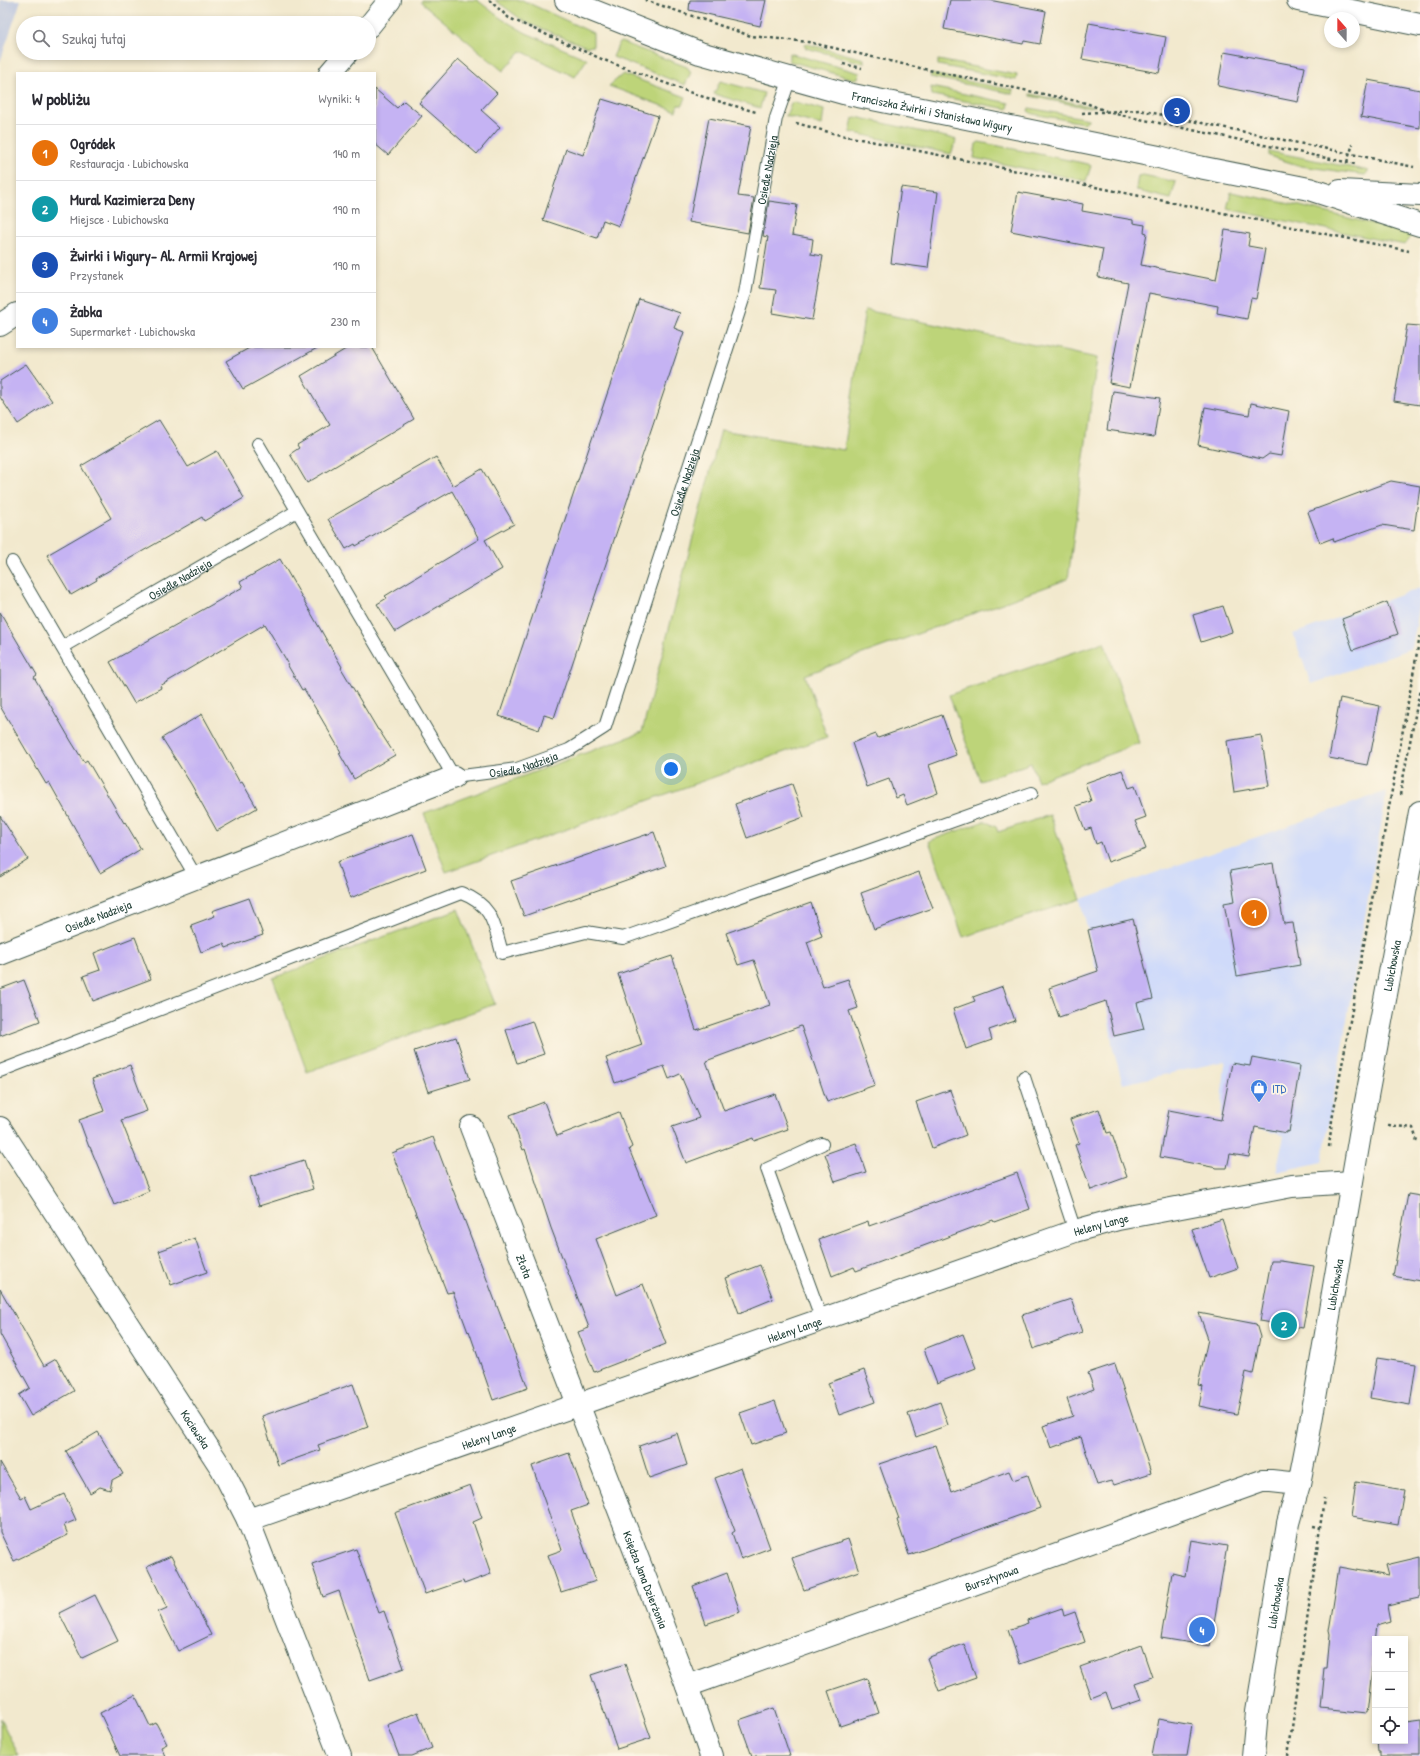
<!DOCTYPE html>
<html lang="pl">
<meta charset="utf-8">
<style>
body{margin:0;font-family:"Patrick Hand",sans-serif;background:#f2f2f3;color:#2b2b33}
.controls{position:absolute;right:12px;bottom:12px;display:grid;overflow:hidden;border-radius:0px;box-shadow:0 2px 6px #0003}
.controls button{width:36px;height:36px;display:grid;place-items:center;padding:0;border:0;border-bottom:1px solid #e1e1e2;background:#fff;color:#2b2b33;font:20px sans-serif}
.compass{position:absolute;left:1324px;top:12px;width:36px;height:36px;border-radius:50%;background:#fff;box-shadow:0 2px 6px #0003;rotate:339deg}
.you{position:absolute;left:671px;top:769px;width:14px;height:14px;margin:-10px;border:3px solid #fff;border-radius:50%;background:#1a73e8;box-shadow:0 0 0 6px #1a73e833}
.badge{display:grid;place-items:center;width:26px;height:26px;border-radius:50%;background:#d1495b;color:#fff;font-size:13px;font-weight:700}
.pin{position:absolute;translate:-50% -50%;border:2px solid #fff;box-shadow:0 1px 4px #0006}
.list{margin:0;padding:0;list-style:none}
h2{display:flex;justify-content:space-between;align-items:center;height:52px;margin:0;padding:0 16px;font-size:17px}
h2 small{font-size:13px;font-weight:400;color:#7c7c81}
.list li{display:grid;grid-template-columns:26px 1fr auto;gap:12px;align-items:center;box-sizing:border-box;height:56px;padding:0 16px;border-top:1px solid #e1e1e2}
.list b{display:block;font-size:15px;white-space:nowrap}
.list p{margin:0;font-size:13px;white-space:nowrap;color:#7c7c81}
.list em{font-size:13px;font-style:normal;color:#7c7c81}
.icon{flex:none;width:22px;height:22px;fill:none;stroke:currentColor;stroke-width:2;stroke-linecap:round;stroke-linejoin:round}
.map{position:relative;flex:none;width:1420px;height:1756px;overflow:hidden}
.search{position:absolute;background:#fff;box-shadow:0 2px 6px #0003;left:16px;top:16px;width:360px;height:44px;display:flex;align-items:center;gap:10px;box-sizing:border-box;padding:0 14px;border-radius:22px;color:#7c7c81;font-size:15px}
.panel{position:absolute;background:#fff;box-shadow:0 2px 6px #0003;left:16px;top:72px;width:360px;height:276px;border-radius:0px}
.map>svg:first-child{display:block}
.built{fill:#cfdafa}
.industrial{fill:#bac4de}
.green{fill:#bdd479;stroke:#6e8856}
.building{fill:#c5b3f3}
.lines{fill:none;stroke-linecap:round;stroke-linejoin:round}
.service-casing{stroke:#3f574b;stroke-width:14}
.minor-casing{stroke:#3f574b;stroke-width:24}
.tertiary-casing{stroke:#3f574b;stroke-width:24}
.secondary-casing{stroke:#3f574b;stroke-width:24}
.path{stroke:#3f574b;stroke-width:2.5;stroke-dasharray:3 3;stroke-linecap:butt}
.service{stroke:#fff;stroke-width:12}
.minor{stroke:#fff;stroke-width:22}
.tertiary{stroke:#fff;stroke-width:22}
.secondary{stroke:#fff;stroke-width:22}
.labels{text-anchor:middle;dominant-baseline:central;stroke-width:3.5;stroke-linejoin:round;paint-order:stroke}
.street-label{font-size:12px;fill:#1f3d34;stroke:#fcf5e5}
.shop-label{font-size:12px;fill:#366cbe;stroke:#fcf5e5;text-anchor:start}
</style>
<div class="map">
<svg width="1420" height="1756" viewBox="0 0 1420 1756">
<rect width="100%" height="100%" fill="#fcf5e5"/>
<filter id="ink" filterUnits="userSpaceOnUse"><feTurbulence type="fractalNoise" baseFrequency=".025" numOctaves="2"/><feDisplacementMap in="SourceGraphic" scale="8" xChannelSelector="R" yChannelSelector="G"/><feConvolveMatrix kernelMatrix="1 2 1 2 8 2 1 2 1" color-interpolation-filters="sRGB"/></filter>
<filter id="wash" filterUnits="userSpaceOnUse"><feTurbulence type="fractalNoise" baseFrequency=".012" numOctaves="4" result="noise"/><feDisplacementMap in="SourceGraphic" scale="16" xChannelSelector="R" yChannelSelector="G"/><feGaussianBlur stdDeviation="0.9" result="paint"/><feColorMatrix in="noise" values="0 0 0 0 0 0 0 0 0 0 0 0 0 0 0 0 0 1.4 0 .05"/><feComposite in="paint" operator="in"/></filter>
<g filter="url(#wash)">
<rect width="100%" height="100%" fill="#f2e9ce"/>
<g class="built">
<path d="M1420,588V603L1412,648L1311,684L1293,634Z"/>
<path d="M1387,791L1322,1162L1276,1172L1284,1136L1255,1127L1221,1120L1225,1061L1123,1084L1113,1049L1106,1001L1098,971L1095,967L1081,899Z"/>
</g>
<path class="industrial" d="M0,0H21L0,62Z"/>
<g class="green">
<path d="M422,0H477L502,19L526,33L587,59L575,77L521,51L503,71L421,2Z"/>
<path d="M495,0H522L593,33V46L587,47L525,22Z"/>
<path d="M621,42L687,67L691,72L685,85L613,57L619,43Z"/>
<path d="M807,44L864,59V63L806,48L804,45Z"/>
<path d="M789,53L860,73L858,78L854,79L789,61Z"/>
<path d="M938,60L1017,75L1016,80L938,65Z"/>
<path d="M623,74L686,97L683,105H678L676,111L609,86Z"/>
<path d="M931,74L1013,90V94L930,77Z"/>
<path d="M720,81L764,93L760,108L714,94Z"/>
<path d="M931,87L1009,103L1008,109L932,95Z"/>
<path d="M1030,94L1095,107L1089,108L1030,96Z"/>
<path d="M795,102L824,110L822,125L786,116L791,103Z"/>
<path d="M1029,108L1089,119L1084,123L1033,114L1028,111Z"/>
<path d="M856,117L955,139L956,141L951,154L850,132L853,118Z"/>
<path d="M979,142L1088,164L1091,166L1086,181L974,158L976,144Z"/>
<path d="M1269,151L1369,171L1365,175L1301,166L1269,156Z"/>
<path d="M1143,175L1176,182L1171,199L1138,191L1136,189L1138,176Z"/>
<path d="M1231,192L1300,206L1413,234L1405,245L1227,209Z"/>
<path d="M865,310L1097,358L1068,579L805,675L827,737L446,872L424,813L642,732L721,430L844,450Z"/>
<path d="M1104,642L1139,743L1038,781L1031,763L980,781L949,695Z"/>
<path d="M1050,815L1081,899L963,937L929,841L985,821L996,827L998,832Z"/>
<path d="M458,909L495,1004L307,1072L273,978Z"/>
<path d="M0,1718L19,1756H0Z"/>
</g>
<g id="blocks">
<g class="building">
<path d="M690,0H766L760,26L689,10Z"/>
<path d="M950,0H989L1046,11L1040,44L1024,41L1023,44L944,29Z"/>
<path d="M1089,23L1166,37L1159,73L1082,59Z"/>
<path d="M1224,52L1305,67L1298,102L1218,86Z"/>
<path d="M458,59L497,93L481,110L500,127L477,154L419,103Z"/>
<path d="M1368,80L1420,90V128L1361,117Z"/>
<path d="M375,89L397,108L404,101L422,116L388,155L375,144Z"/>
<path d="M602,99L658,116L619,226L603,220L597,238L543,220L566,149L583,155Z"/>
<path d="M709,118L751,126L738,196L754,198L748,233L689,222Z"/>
<path d="M901,187L938,192L928,268L891,263Z"/>
<path d="M1018,192L1083,204L1082,211L1133,220V223L1145,225L1144,232L1147,233L1141,265L1216,280L1225,230L1250,234L1248,246L1265,249L1256,299L1251,298L1247,319L1217,313L1218,306L1149,293L1130,387L1109,383L1128,283L1098,277L1103,249L1011,231Z"/>
<path d="M769,201L797,205L792,235L813,239L811,254L823,256L812,320L772,313L776,290L760,288L768,237L763,236Z"/>
<path d="M639,299L680,313L674,328L684,332L554,718L544,715L539,730L499,716Z"/>
<path d="M1407,325L1420,326V405L1394,401Z"/>
<path d="M251,347H319L243,389L226,361Z"/>
<path d="M349,347H372L414,419L307,483L290,454L299,448L297,445L330,425L301,376Z"/>
<path d="M26,364L52,401L18,424L0,397V381Z"/>
<path d="M1113,391L1160,398L1154,437L1107,430Z"/>
<path d="M1251,403L1289,411L1281,456L1269,454L1262,459L1198,445L1205,407L1249,415Z"/>
<path d="M159,420L188,467L217,451L244,498L204,521L202,517L96,578L97,580L71,595L47,555L111,518L81,466Z"/>
<path d="M436,457L453,486L482,469L514,524L485,540L502,569L395,632L377,604L387,598L385,596L479,539L452,491L356,546L355,544L346,549L328,519Z"/>
<path d="M1391,481L1420,486L1414,530L1382,525L1334,542L1333,538L1320,543L1308,512Z"/>
<path d="M280,559L342,667L341,668L378,730H379L395,755L354,779L339,753L341,752L304,689L302,690L287,664L288,663L265,624L160,686L161,688L134,703L110,662L243,587L240,582Z"/>
<path d="M1387,602L1398,634L1353,650L1342,619Z"/>
<path d="M1223,606L1232,632L1201,642L1193,615Z"/>
<path d="M0,612L37,675L34,677L71,741L84,762L87,760L124,823L125,822L141,849L100,873L49,782L46,784L0,706Z"/>
<path d="M1340,698L1380,706L1371,752H1370L1367,765L1329,758Z"/>
<path d="M202,714L240,783L242,782L257,808L217,831L191,784L162,738Z"/>
<path d="M942,715L956,755L929,765L938,793L907,805L903,795L896,798L889,779L867,787L852,743L876,734L878,738Z"/>
<path d="M1261,735L1269,786L1234,792L1227,741Z"/>
<path d="M1122,770L1129,788L1135,786L1146,817L1135,821L1146,849L1108,862L1101,842L1096,844L1091,828L1085,830L1076,806L1091,801L1085,783Z"/>
<path d="M792,784L804,817L747,838L735,804Z"/>
<path d="M0,816L28,859L0,877Z"/>
<path d="M654,832L666,866L524,916L511,881Z"/>
<path d="M413,834L426,869L350,898L337,862Z"/>
<path d="M1273,863L1284,924L1293,923L1300,965L1237,976L1224,903L1235,901L1230,871Z"/>
<path d="M919,872L933,908L874,929L861,893Z"/>
<path d="M249,898L263,935L226,948L224,944L201,952L191,925L215,916L212,911Z"/>
<path d="M811,903L822,936L807,942L823,987L848,979L858,1008L849,1011L875,1085L827,1102L801,1026L706,1061L724,1111L775,1094L788,1129L754,1141L753,1138L686,1163L672,1127L699,1118L680,1074L669,1079L664,1066L615,1083L606,1058L642,1045L618,974L672,956L696,1030L770,1005L754,960L738,965L726,933Z"/>
<path d="M1133,919L1153,999L1137,1003L1144,1029L1114,1036L1106,1001L1059,1017L1049,988L1098,971L1088,930Z"/>
<path d="M135,937L151,979L93,1001L83,976L100,970L94,953Z"/>
<path d="M24,980L40,1021L0,1036V989Z"/>
<path d="M1003,986L1015,1021L989,1030L992,1040L966,1049L953,1009L975,1001L973,997Z"/>
<path d="M532,1021L544,1054L517,1063L506,1030Z"/>
<path d="M456,1037L470,1079L428,1092L414,1051Z"/>
<path d="M1252,1057L1300,1066L1289,1132L1287,1131V1133L1255,1127L1249,1157L1230,1154L1227,1168H1217L1160,1157L1169,1110L1221,1120L1232,1063L1250,1066Z"/>
<path d="M130,1065L147,1111L121,1120L149,1191L114,1205L90,1147H89L79,1120L104,1111L92,1079Z"/>
<path d="M950,1090L966,1135L932,1148L916,1102Z"/>
<path d="M544,1102L557,1136L619,1112L632,1147L629,1149L656,1215L596,1239L617,1295L643,1284L666,1344L594,1372L578,1332L589,1328L588,1325L551,1228L525,1149L523,1150L510,1115Z"/>
<path d="M1099,1109L1107,1133L1111,1132L1127,1177L1091,1190L1075,1145L1079,1143L1070,1119Z"/>
<path d="M433,1137L528,1388L493,1400L469,1331L468,1332L453,1292L447,1293L392,1153Z"/>
<path d="M856,1143L866,1172L835,1182L825,1154Z"/>
<path d="M304,1160L313,1189L259,1206L250,1177Z"/>
<path d="M1017,1173L1030,1209L994,1222L993,1220L856,1271L854,1267L832,1276L819,1239L868,1221L869,1226Z"/>
<path d="M1408,1194L1420,1196V1281L1393,1276Z"/>
<path d="M1222,1219L1238,1268L1209,1278L1192,1229Z"/>
<path d="M195,1238L207,1272L171,1285L159,1251Z"/>
<path d="M1271,1261H1281L1314,1266L1303,1328L1260,1321Z"/>
<path d="M760,1265L773,1299L739,1313L726,1278Z"/>
<path d="M0,1289L44,1366L56,1359L74,1391L31,1416L19,1395L30,1388L0,1334Z"/>
<path d="M1071,1299L1082,1332L1033,1349L1022,1315Z"/>
<path d="M1199,1313L1256,1324L1260,1337L1253,1374L1246,1372L1237,1414L1199,1406L1203,1386L1198,1385L1208,1339Z"/>
<path d="M963,1334L976,1368L937,1383L924,1349Z"/>
<path d="M1377,1358L1416,1364L1410,1405L1370,1398Z"/>
<path d="M1115,1364L1151,1473L1114,1485L1112,1481L1097,1485L1081,1437L1051,1448L1043,1426L1073,1416L1067,1399L1094,1389L1088,1373Z"/>
<path d="M864,1370L875,1402L839,1415L828,1383Z"/>
<path d="M353,1384L368,1427L318,1445L320,1450L278,1465L262,1416Z"/>
<path d="M775,1401L786,1433L751,1445L740,1413Z"/>
<path d="M940,1402L948,1425L916,1437L908,1414Z"/>
<path d="M98,1432L123,1474L112,1480L110,1490L100,1487L90,1493L66,1451Z"/>
<path d="M677,1433L687,1465L649,1478L639,1446Z"/>
<path d="M936,1445L952,1492L1009,1471L1013,1480L1028,1475L1040,1508L909,1555L897,1520L899,1519L879,1464Z"/>
<path d="M569,1453L588,1505L571,1511L596,1581L561,1592L548,1555L562,1550L532,1466Z"/>
<path d="M0,1462L21,1498L25,1496L31,1509L64,1494L76,1520L64,1525L68,1535L14,1561L0,1532Z"/>
<path d="M741,1468L770,1548L741,1559L732,1533L735,1531L715,1478Z"/>
<path d="M1356,1482L1404,1490L1398,1525L1351,1517Z"/>
<path d="M470,1485L482,1518L473,1522L491,1574L464,1584L463,1581L425,1594L395,1513Z"/>
<path d="M848,1539L859,1571L804,1590L792,1558Z"/>
<path d="M1191,1540L1227,1546L1210,1646L1161,1638L1172,1573L1185,1576Z"/>
<path d="M356,1549L379,1613L384,1611L404,1668L370,1680L339,1591L323,1597L312,1564Z"/>
<path d="M171,1556L211,1635L178,1651L158,1612L167,1608L147,1567Z"/>
<path d="M1420,1557V1598L1388,1605L1391,1621L1377,1625L1367,1713L1320,1708L1324,1668H1327L1330,1635L1329,1631L1339,1567L1389,1576L1386,1565Z"/>
<path d="M727,1573L740,1612L706,1624L693,1586Z"/>
<path d="M95,1595L118,1641L82,1658L59,1613Z"/>
<path d="M1062,1608L1064,1616L1075,1612L1085,1642L1020,1664L1008,1630L1028,1623L1027,1620Z"/>
<path d="M964,1644L976,1678L939,1691L927,1658Z"/>
<path d="M1141,1645L1152,1677L1135,1683L1141,1700L1112,1710L1106,1692L1091,1698L1080,1667Z"/>
<path d="M625,1664L651,1738L617,1749L591,1675Z"/>
<path d="M867,1678L879,1713L840,1726L828,1691Z"/>
<path d="M135,1695L150,1726L156,1723L167,1744L161,1747L165,1756H120L100,1713Z"/>
<path d="M774,1708L790,1756H752L739,1720Z"/>
<path d="M418,1712L432,1748L412,1756H399L387,1725Z"/>
<path d="M1159,1719L1192,1725L1187,1756H1152Z"/>
<path d="M1420,1720V1756H1381V1752H1379L1378,1741H1405V1722Z"/>
</g>
</g>
</g>
<g filter="url(#ink)">
<use href="#blocks" fill-opacity="0" stroke="#3f574b" stroke-width="1"/>
<g class="lines">
<defs>
<g id="service">
<path id="s1" d="M258,444L454,777L517,769L569,750L605,727L745,293L776,118L790,78"/>
<path d="M12,562L196,877"/>
<path id="s2" d="M62,647L297,511"/>
<path d="M0,1071L461,893C493,905 494,924 502,953L586,932L623,938L1032,793"/>
<path d="M1024,1077L1075,1231"/>
<path d="M822,1320L767,1169L822,1144"/>
</g>
<g id="minor">
<path d="M1298,0L1420,25"/>
<path d="M369,26L390,0"/>
<path d="M330,73L347,53"/>
<path d="M0,325L17,314"/>
<path id="s3" d="M0,954L454,777"/>
<path id="s4" d="M471,1127L687,1686L711,1756"/>
<path id="s5" d="M0,1128L222,1469L248,1520L340,1756"/>
<path id="s6" d="M248,1520L1075,1231L1118,1219L1292,1186L1352,1182"/>
<path id="s7" d="M687,1686L1262,1481H1271L1299,1484"/>
</g>
<g id="tertiary">
<path id="s8" d="M1253,1756L1257,1712L1288,1523L1299,1484L1309,1433L1362,1123L1420,812"/>
</g>
<g id="secondary">
<path id="s9" d="M566,0L700,53L843,93L1159,157L1189,165L1309,189L1420,225"/>
<path d="M1340,191L1420,195"/>
</g>
</defs>
<use href="#service" class="service-casing"/>
<use href="#minor" class="minor-casing"/>
<use href="#tertiary" class="tertiary-casing"/>
<use href="#secondary" class="secondary-casing"/>
<g class="path">
<path d="M489,0L509,18L604,60L697,95L756,112"/>
<path d="M645,0L751,36L808,42L924,69L1086,103L1106,111"/>
<path d="M843,64L862,68"/>
<path d="M1082,113L1139,110L1414,167"/>
<path d="M1111,113L1355,164"/>
<path d="M796,123L836,134L1409,251"/>
<path d="M1347,162L1353,144"/>
<path d="M1400,795L1420,689"/>
<path d="M1388,1125L1413,1128L1417,1141L1420,1140"/>
<path d="M1329,1147L1332,1120L1420,636"/>
<path d="M1313,1527L1320,1528L1324,1498"/>
<path d="M1288,1756L1320,1528"/>
</g>
<use href="#service" class="service"/>
<use href="#minor" class="minor"/>
<use href="#tertiary" class="tertiary"/>
<use href="#secondary" class="secondary"/>
</g>
</g>
<defs>
<symbol id="shop-pin" viewBox="-11 -11 22 30"><path d="M0 17L-7.5 6A9.5 9.5 0 1 1 7.5 6Z" fill="#3f7fe0" stroke="#fcf5e5"/><path d="M-5-2.5h2.3a2.7 3.5 0 0 1 5.4 0H5L5.5 6h-11ZM-1.5-2.5h3a1.5 2.3 0 0 0-3 0Z" fill="#fff"/></symbol>
</defs>
<g fill-rule="evenodd">
<use href="#shop-pin" x="1249" y="1078" width="20" height="27"/>
</g>
<g class="labels">
<g class="street-label">
<text stroke="none"><textPath href="#s9" startOffset="384">Franciszka Żwirki i Stanisława Wigury</textPath></text>
<text stroke="none"><textPath href="#s1" startOffset="1129">Osiedle Nadzieja</textPath></text>
<text stroke="none"><textPath href="#s1" startOffset="805">Osiedle Nadzieja</textPath></text>
<text stroke="none"><textPath href="#s2" startOffset="136">Osiedle Nadzieja</textPath></text>
<text stroke="none"><textPath href="#s1" startOffset="457">Osiedle Nadzieja</textPath></text>
<text stroke="none"><textPath href="#s3" startOffset="105">Osiedle Nadzieja</textPath></text>
<text stroke="none"><textPath href="#s8" startOffset="803">Lubichowska</textPath></text>
<text stroke="none"><textPath href="#s6" startOffset="903">Heleny Lange</textPath></text>
<text stroke="none"><textPath href="#s4" startOffset="149">Złota</textPath></text>
<text stroke="none"><textPath href="#s8" startOffset="479">Lubichowska</textPath></text>
<text stroke="none"><textPath href="#s6" startOffset="579">Heleny Lange</textPath></text>
<text stroke="none"><textPath href="#s5" startOffset="359">Kociewska</textPath></text>
<text stroke="none"><textPath href="#s6" startOffset="255">Heleny Lange</textPath></text>
<text stroke="none"><textPath href="#s7" startOffset="323">Bursztynowa</textPath></text>
<text stroke="none"><textPath href="#s4" startOffset="485">Księdza Jana Dzierżonia</textPath></text>
<text stroke="none"><textPath href="#s8" startOffset="155">Lubichowska</textPath></text>
</g>
<g class="shop-label">
<text x="1272" y="1088">ITD</text>
</g>
</g>
</svg>
<div class="controls">
<button>+</button>
<button>−</button>
<button><svg class="icon" aria-label="locate" viewBox="0 0 24 24"><circle cx="12" cy="12" r="6"/><path d="M12 2v4M12 18v4M2 12h4M18 12h4"/></svg></button>
</div>
<svg class="compass" viewBox="-18 -18 36 36"><path d="M0-13l5 13h-10z" fill="#e53935"/><path d="M0 13l5-13h-10z" fill="#7c7c81"/></svg>
<div class="you"></div>
<div class="pin badge" style="left:1254px;top:913px;background:#e8710a">1</div>
<div class="pin badge" style="left:1284px;top:1325px;background:#0f9aa8">2</div>
<div class="pin badge" style="left:1177px;top:111px;background:#1a4fb4">3</div>
<div class="pin badge" style="left:1202px;top:1630px;background:#3f7fe0">4</div>
<div class="search"><svg class="icon" aria-label="search" viewBox="0 0 24 24"><circle cx="10" cy="10" r="6"/><path d="M15 15l6 6"/></svg>Szukaj tutaj</div>
<section class="panel">
<h2>W pobliżu<small>Wyniki: 4</small></h2>
<ul class="list">
<li><span class="badge" style="background:#e8710a">1</span><div><b>Ogródek</b><p>Restauracja · Lubichowska</p></div><em>140 m</em></li>
<li><span class="badge" style="background:#0f9aa8">2</span><div><b>Mural Kazimierza Deny</b><p>Miejsce · Lubichowska</p></div><em>190 m</em></li>
<li><span class="badge" style="background:#1a4fb4">3</span><div><b>Żwirki i Wigury- Al. Armii Krajowej</b><p>Przystanek</p></div><em>190 m</em></li>
<li><span class="badge" style="background:#3f7fe0">4</span><div><b>Żabka</b><p>Supermarket · Lubichowska</p></div><em>230 m</em></li>
</ul>
</section>
</div>
